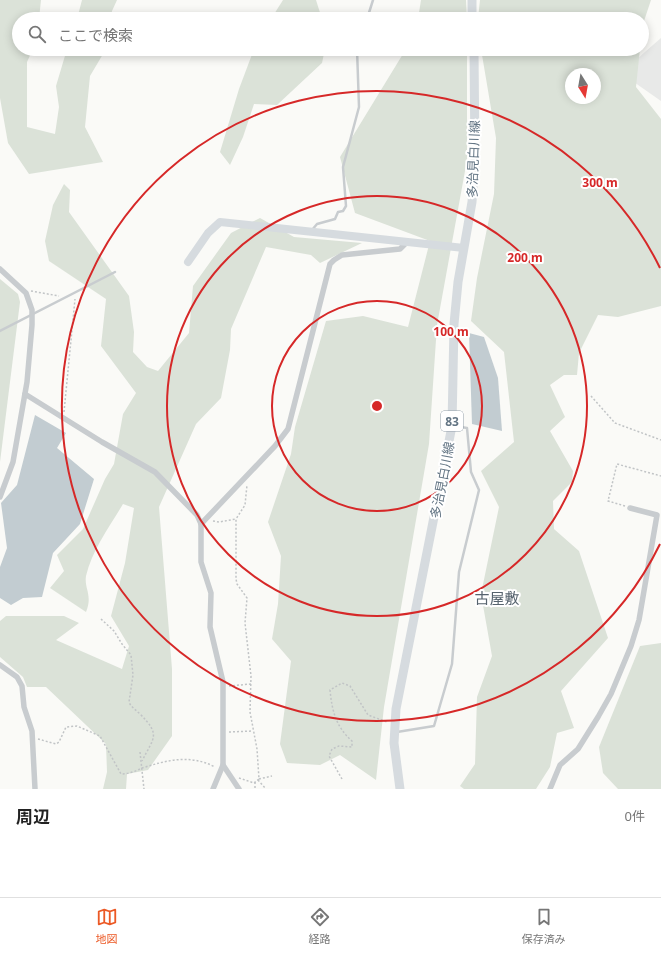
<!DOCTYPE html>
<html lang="ja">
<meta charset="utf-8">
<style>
body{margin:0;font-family:"Noto Sans","Noto Sans JP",sans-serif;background:#f6f6f6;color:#222}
.compass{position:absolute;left:565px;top:68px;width:36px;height:36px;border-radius:50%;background:#fff;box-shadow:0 2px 10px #0003;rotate:169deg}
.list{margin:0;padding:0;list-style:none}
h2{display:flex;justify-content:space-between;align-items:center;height:52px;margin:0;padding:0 16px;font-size:17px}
h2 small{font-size:13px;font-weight:400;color:#767676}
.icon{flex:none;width:22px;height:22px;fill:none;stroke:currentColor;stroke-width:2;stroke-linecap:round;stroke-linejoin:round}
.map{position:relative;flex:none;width:661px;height:789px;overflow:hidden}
.search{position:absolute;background:#fff;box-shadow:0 2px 10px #0003;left:12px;right:12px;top:12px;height:44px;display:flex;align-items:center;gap:10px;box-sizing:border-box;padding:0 14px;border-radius:22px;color:#767676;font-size:15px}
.sheet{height:108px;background:#fff}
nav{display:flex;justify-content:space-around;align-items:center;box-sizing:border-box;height:56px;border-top:1px solid #e0e0e0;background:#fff;font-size:11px;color:#767676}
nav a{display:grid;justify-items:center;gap:2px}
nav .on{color:#ec5925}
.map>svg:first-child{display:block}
.built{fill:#e8e9e8}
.green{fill:#dbe2d8;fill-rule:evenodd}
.water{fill:#c2ccd1}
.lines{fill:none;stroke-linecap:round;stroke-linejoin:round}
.path{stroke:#c1c4c6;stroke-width:1.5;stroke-dasharray:2 2;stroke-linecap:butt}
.lane{stroke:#c8cccf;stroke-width:2.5}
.street{stroke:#c8cccf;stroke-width:5.5}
.secondary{stroke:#d6dbdf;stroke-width:8}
.primary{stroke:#d6dbdf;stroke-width:9}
.ring{fill:none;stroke:#d62828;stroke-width:2}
.labels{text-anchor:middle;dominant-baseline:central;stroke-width:4;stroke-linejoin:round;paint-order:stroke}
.shield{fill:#fff;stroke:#929ea9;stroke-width:1}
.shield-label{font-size:12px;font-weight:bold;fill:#637584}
.street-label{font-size:13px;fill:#637584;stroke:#fff}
.quarter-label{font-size:15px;fill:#56636e;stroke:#fff}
.centre{fill:#d62828;stroke:#fff;stroke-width:2}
.ring-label{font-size:12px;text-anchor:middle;font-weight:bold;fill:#d62828;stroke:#fff;stroke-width:4;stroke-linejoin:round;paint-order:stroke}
</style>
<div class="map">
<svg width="661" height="789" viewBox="0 0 661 789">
<rect width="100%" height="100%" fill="#fafaf7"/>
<path class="built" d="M661,38V101L621,73Z"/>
<g class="green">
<path d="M0,0H41L39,19H19V49H33L27,62V127L55,134L59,107L56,86L67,49H106L90,76L85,127L103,162L29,174L8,143L0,98Z"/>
<path d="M82,0H117L112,11L111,19H77Z"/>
<path d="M283,0H316L322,19H271Z"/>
<path d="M421,0H466L467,19H418Z"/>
<path d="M480,0H651L644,21L642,35V19H478Z"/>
<path d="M254,49H325L322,63L277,105L254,104L243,137L230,165L220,152L239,89Z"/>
<path d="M406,49H467V160L437,325L429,444L384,707L376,780L340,755L320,765L287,763L280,744L291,661L272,639L278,604L281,556L268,522L291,454L295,427L326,321L363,316L408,327L430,241L355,213L340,157Z"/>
<path d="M481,49H640L636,87L661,119V306L618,317L598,315L579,353L577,375H564L550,385L565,417L550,431L573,471L572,482L553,501L554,529L579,551L608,638L561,691L574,728L557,733L550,767L536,789H464L460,786L475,764L477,697L492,656L481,594L499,507L481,471L514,442L504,352L471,321L477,278L494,194L496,138ZM571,74H595V98H571Z"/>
<path d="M64,184L70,190L69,212L129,296L134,332L133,352L147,367L158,371L189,333L193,286L231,233L260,218L294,237L362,243L320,263L311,255L266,247L231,329L230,350L221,398L196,424L159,507L172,669V736L148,770L127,774L126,789H103L107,772L106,744L46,687H27L23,677L0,657V621L6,616H64L79,623L56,640L122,669L129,646L111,616L125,563L134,508L123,504C110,526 92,550 86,576C84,589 93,595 86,612L50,588L64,571L57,555L83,529L105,479L114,464L123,414L136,393L101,346L106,299L49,261L45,241L53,205Z"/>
<path d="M0,279L18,294L20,302L0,462Z"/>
<path d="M661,643V789H618L603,773L599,747L640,646Z"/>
</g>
<g class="water">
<path d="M469,333L484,337L498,378L502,431L472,424Z"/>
<path d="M35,415L66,433L57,448L94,479L80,524L53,553L42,597L23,598L11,605L0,598V567L7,548L1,503L17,485Z"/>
</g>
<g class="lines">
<g class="path">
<path d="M31,291L59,296"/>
<path d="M591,396L615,423L661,440"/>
<path d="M64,412L75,299"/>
<path d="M625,506L608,501L617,464L661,476"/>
<path d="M213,521L219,522L236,519"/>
<path d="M101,619L114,631L122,644L131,655L133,675L129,702C131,707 136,710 140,714C161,735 154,737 142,761"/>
<path d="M229,686L251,684"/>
<path d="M229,732L253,731"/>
<path d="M38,739L56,744L59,742L66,727L77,726L100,736L121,774C129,774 136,771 142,768C168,760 190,754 215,767"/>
<path d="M140,752L144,789"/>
<path d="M239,778L254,783L259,779L257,749L250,712L251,676L245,623L247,598L237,584L236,579V519L245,505L247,485"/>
<path d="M259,779L272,776"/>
<path d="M342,779L329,756L332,749L339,746L352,747V741C336,727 332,711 330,690L342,683L350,686L368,715L387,722"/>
<path d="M258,780L266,789"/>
<path d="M255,782V789"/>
</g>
<g class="lane">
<path d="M367,19L373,0"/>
<path d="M312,230L317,224L335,219L338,212L343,211L346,206L343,167L359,107L357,49"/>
<path d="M0,331L115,272"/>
<path d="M397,732L434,726L452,664L459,572L479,490L471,472L467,428L455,426"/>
</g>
<g class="street">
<path d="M0,269L26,293L32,310V325L27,382L13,462L0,497"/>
<path d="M25,394L102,442L155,472L197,515L201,524V562L211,593L210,627L223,682V765L213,789"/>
<path d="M201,524L275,446L288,429L330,264L334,260L342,255L400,249L407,242"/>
<path d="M0,665L17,677L22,686L24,707L32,731L35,789"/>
<path d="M223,765L239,789"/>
<path d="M550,789L560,765L578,749L598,717L611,694L631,646L639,620L657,515L630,508"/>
</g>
<path class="secondary" d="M188,262L208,233L220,222L464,248"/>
<g class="primary">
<path d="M472,0V19"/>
<path d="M400,789L394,743L396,709L452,426L454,324L458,282L472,202L475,162L474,49"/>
</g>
</g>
<g class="ring">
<circle cx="377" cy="406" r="105"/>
<circle cx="377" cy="406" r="210"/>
<path d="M660 544A315 315 0 1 1 660 268"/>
</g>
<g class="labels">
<rect class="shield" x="441" y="411" width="22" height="20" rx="3"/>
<g class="shield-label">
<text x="452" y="421">83</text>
</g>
<g class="street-label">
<text transform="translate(473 159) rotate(-88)">多治見白川線</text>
<text transform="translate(442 480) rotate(-79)">多治見白川線</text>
</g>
<g class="quarter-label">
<text x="497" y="598">古屋敷</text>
</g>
</g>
<circle cx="377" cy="406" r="6" class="centre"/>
<g class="ring-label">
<text x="600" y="187">300 m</text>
<text x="525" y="262">200 m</text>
<text x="451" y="336">100 m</text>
</g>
</svg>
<svg class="compass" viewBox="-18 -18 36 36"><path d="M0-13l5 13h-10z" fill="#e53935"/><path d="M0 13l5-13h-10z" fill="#767676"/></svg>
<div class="search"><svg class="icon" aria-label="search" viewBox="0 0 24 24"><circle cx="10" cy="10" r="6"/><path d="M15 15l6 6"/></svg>ここで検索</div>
</div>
<section class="sheet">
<h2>周辺<small>0件</small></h2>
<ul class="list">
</ul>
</section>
<nav>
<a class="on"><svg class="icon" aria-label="map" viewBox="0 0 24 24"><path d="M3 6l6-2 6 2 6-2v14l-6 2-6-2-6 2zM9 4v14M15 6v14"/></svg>地図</a>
<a><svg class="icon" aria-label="directions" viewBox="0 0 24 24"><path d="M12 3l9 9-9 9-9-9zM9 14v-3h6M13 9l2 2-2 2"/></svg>経路</a>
<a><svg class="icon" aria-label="saved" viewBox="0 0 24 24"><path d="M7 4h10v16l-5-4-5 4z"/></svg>保存済み</a>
</nav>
